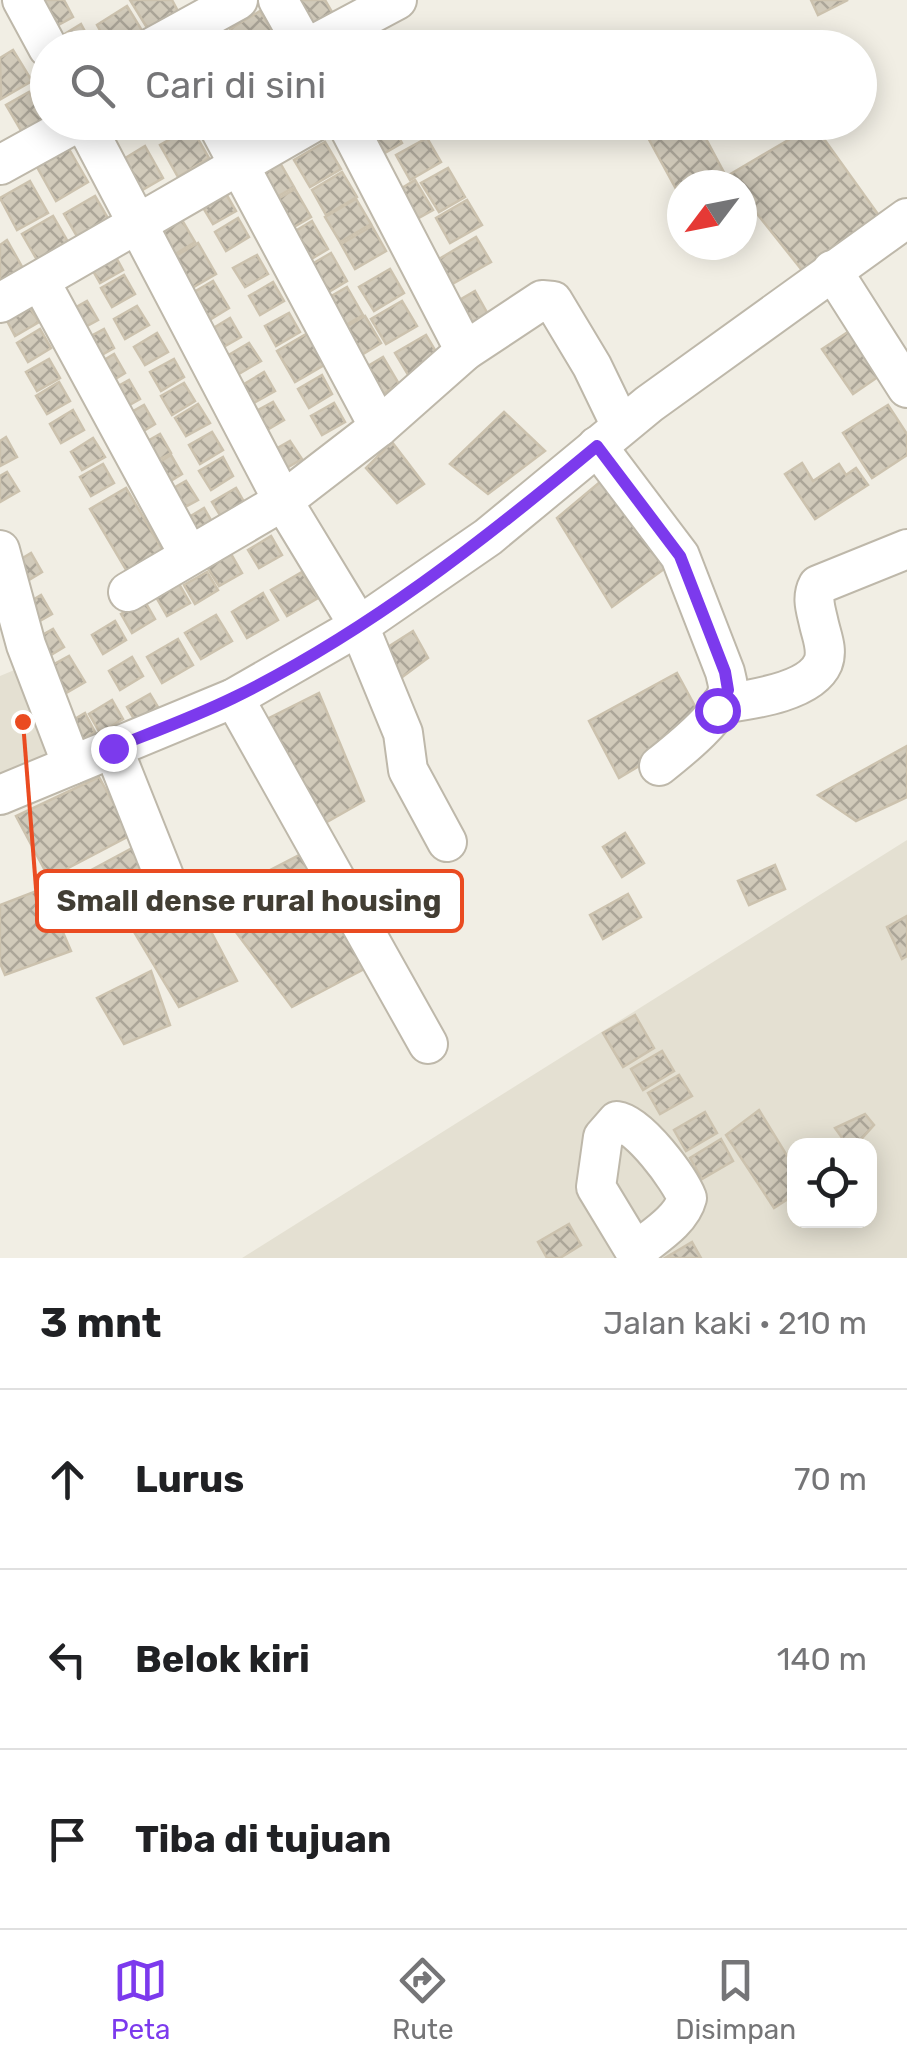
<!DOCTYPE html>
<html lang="id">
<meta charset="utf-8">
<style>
body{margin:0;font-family:Rubik,sans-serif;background:#f6f6f6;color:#202124}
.controls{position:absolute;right:30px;bottom:30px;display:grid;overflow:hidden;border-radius:20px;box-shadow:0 5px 25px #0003}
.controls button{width:90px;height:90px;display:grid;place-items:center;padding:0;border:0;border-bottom:2px solid #e0e0e0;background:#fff;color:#202124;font:50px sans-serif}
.compass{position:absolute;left:667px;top:170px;width:90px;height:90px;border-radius:50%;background:#fff;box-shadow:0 5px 25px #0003;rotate:238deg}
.stop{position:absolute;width:30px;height:30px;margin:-22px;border:8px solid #7c3aed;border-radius:50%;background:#fff}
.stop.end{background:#7c3aed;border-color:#fff;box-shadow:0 2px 10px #0008}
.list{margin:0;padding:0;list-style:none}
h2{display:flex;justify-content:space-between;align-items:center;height:130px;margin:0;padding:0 40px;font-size:42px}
h2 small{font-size:32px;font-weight:400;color:#757577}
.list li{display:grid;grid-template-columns:65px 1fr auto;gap:30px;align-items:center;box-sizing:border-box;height:180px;padding:0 40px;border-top:2px solid #e0e0e0}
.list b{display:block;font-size:38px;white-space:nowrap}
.list em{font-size:32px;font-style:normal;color:#757577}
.icon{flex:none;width:55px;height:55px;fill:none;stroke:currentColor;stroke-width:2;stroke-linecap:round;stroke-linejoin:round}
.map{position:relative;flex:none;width:907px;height:1258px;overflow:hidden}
.search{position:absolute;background:#fff;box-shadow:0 5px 25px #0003;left:30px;right:30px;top:30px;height:110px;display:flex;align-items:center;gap:25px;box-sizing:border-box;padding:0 35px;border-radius:55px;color:#757577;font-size:38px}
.sheet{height:670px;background:#fff}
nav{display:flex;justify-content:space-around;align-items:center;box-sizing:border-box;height:140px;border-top:2px solid #e0e0e0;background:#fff;font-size:28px;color:#757577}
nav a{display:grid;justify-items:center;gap:5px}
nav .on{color:#7c3aed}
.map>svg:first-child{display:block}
.residential{fill:#e4e0d2;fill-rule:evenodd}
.building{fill:url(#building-cross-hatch);stroke:#ccc2ae;stroke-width:2.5}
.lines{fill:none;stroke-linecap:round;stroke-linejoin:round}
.minor-casing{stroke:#beb8aa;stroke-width:42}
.minor{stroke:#fff;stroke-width:38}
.route{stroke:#7c3aed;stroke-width:12}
.leader{fill:none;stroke:#ea4b21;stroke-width:4}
.callout-dot{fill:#ea4b21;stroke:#fff;stroke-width:4}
.callout{fill:#fff;stroke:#ea4b21;stroke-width:4}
.callout-label{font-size:30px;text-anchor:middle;font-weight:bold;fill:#423e34}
</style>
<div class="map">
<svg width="907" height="1258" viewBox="0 0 907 1258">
<defs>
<pattern id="building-cross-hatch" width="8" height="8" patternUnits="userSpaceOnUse" patternTransform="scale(2.5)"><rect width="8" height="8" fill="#d1caba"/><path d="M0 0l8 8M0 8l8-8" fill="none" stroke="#aba598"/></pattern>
</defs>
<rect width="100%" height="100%" fill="#f1eee4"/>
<g class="residential">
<path d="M24,666L66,767L0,789V676Z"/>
<path d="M907,840V1258H242ZM794,1146H870V1220H794Z"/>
</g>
<g class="building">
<path d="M30,0H64L73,17L42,34Z"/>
<path d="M130,0H172L179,13L149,31Z"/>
<path d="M283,0H325L332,12L301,31Z"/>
<path d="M811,0H848L818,15Z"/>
<path d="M127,6L146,37L129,48H110L97,25Z"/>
<path d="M260,11L277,38L261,48H240L230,29Z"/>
<path d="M81,24L94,48H53L50,43Z"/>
<path d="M214,27L226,48H185Z"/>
<path d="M13,50L32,81L1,99L0,58Z"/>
<path d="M29,92L49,125L26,139L6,105Z"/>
<path d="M100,122H141L111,140Z"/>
<path d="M231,122H266L273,135L242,153Z"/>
<path d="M380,122H390L402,143L371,161L357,136Z"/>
<path d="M668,122H697L728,180L718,185H682V200L646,134Z"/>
<path d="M814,125L880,217L805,274L742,195V185H734L727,176Z"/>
<path d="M191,127L209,158L178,177L160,145Z"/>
<path d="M427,138L441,162L410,180L396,155Z"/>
<path d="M325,142L341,169L310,187L294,160Z"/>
<path d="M145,146L163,178L132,196L114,165Z"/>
<path d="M69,149L88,182L56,201L37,167Z"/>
<path d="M279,161L294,187L263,205L248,179Z"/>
<path d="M448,168L465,197L439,212L421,183Z"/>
<path d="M342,172L357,197L326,215L312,190Z"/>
<path d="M415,180L433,210L406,225L389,196Z"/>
<path d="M30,181L48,213L17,230L0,198Z"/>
<path d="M295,189L311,217L280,235L264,207Z"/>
<path d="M225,192L236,211L213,224L202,206Z"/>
<path d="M95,196L113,227L82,245L64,214Z"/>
<path d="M356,199L371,224L340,242L325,217Z"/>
<path d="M467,200L482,225L450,243L436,218Z"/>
<path d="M179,215L195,242L164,261L148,233Z"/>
<path d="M53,216L71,247L40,265L22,234Z"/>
<path d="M238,218L249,237L226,251L215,232Z"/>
<path d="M312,221L328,249L298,267L282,239Z"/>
<path d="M372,226L386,251L355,269L341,244Z"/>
<path d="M476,237L491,262L438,292L424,268Z"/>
<path d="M7,240L25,272L0,287V245Z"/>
<path d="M198,243L216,274L185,292L167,261Z"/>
<path d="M112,250L123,270L100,283L89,264Z"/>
<path d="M331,253L347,281L317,299L300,271Z"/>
<path d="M257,255L268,274L245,287L233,268Z"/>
<path d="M390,269L404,293L374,311L359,287Z"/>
<path d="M124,275L135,294L112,307L101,288Z"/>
<path d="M213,281L229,308L198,327L182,299Z"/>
<path d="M273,282L284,301L260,315L249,296Z"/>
<path d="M347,287L363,315L332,333L316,305Z"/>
<path d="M475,291L489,316L459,334L444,309Z"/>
<path d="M87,301L98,320L74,333L64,314Z"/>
<path d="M402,301L417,326L386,344L371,319Z"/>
<path d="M27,303L39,322L15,336L5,317Z"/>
<path d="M137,306L149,325L125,339L114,319Z"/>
<path d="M289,313L300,332L276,346L265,326Z"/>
<path d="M365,316L381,343L350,362L334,334Z"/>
<path d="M230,318L241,337L218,350L207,332Z"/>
<path d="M857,326L888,370L853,394L822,349Z"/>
<path d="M40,329L51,348L28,362L17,343Z"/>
<path d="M104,329L114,348L91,361L80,342Z"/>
<path d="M157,333L168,352L145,365L134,347Z"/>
<path d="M308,333L326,364L295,382L277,351Z"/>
<path d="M426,335L441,360L410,378L395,353Z"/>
<path d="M249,343L261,361L237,375L227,356Z"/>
<path d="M114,354L125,373L102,387L91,368Z"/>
<path d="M383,357L399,384L369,403L353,375Z"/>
<path d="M49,359L60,378L37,391L26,372Z"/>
<path d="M174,359L184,377L161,391L150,372Z"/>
<path d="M264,372L275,391L252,404L241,386Z"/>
<path d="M322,375L332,394L309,408L298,389Z"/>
<path d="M129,380L140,399L117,412L106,393Z"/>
<path d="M59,382L70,401L47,414L36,396Z"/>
<path d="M184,383L195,401L172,415L161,396Z"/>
<path d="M273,402L284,420L260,434L249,415Z"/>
<path d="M334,403L345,422L322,435L311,416Z"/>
<path d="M198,404L210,423L186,436L175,418Z"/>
<path d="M144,405L155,424L132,438L121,418Z"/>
<path d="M888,405L907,434V455L872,478L843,433Z"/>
<path d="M73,410L84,430L61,443L50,424Z"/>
<path d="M504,412L545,451L488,494L450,464Z"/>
<path d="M212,432L223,450L200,464L189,445Z"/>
<path d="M160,434L171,453L147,466L137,447Z"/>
<path d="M6,437L17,457L0,466V441Z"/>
<path d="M93,438L105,457L82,470L71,452Z"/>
<path d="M290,441L302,459L278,473L267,454Z"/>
<path d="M392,442L424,484L397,503L366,468Z"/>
<path d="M171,455L182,474L159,488L148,469Z"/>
<path d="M223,457L233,476L211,490L199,471Z"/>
<path d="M802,463L813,481L839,464L846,475L856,468L868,485L815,519L785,474Z"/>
<path d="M103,464L114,483L91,496L80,477Z"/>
<path d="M613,471L675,561L612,607L557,518Z"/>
<path d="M7,472L19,491L0,502V476Z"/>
<path d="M186,481L198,500L174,513L163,494Z"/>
<path d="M126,488L164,552L128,573L90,509Z"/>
<path d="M236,488L247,507L223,520L212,502Z"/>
<path d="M204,508L215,527L192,541L181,522Z"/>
<path d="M271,536L282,555L259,568L248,550Z"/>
<path d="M31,553L42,572L19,586L8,567Z"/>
<path d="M231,554L242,573L219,586L207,567Z"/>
<path d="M207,572L218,590L195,604L184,585Z"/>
<path d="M302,572L318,598L287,616L271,590Z"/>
<path d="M179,584L190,603L167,616L156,597Z"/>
<path d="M263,593L278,620L247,638L232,612Z"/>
<path d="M41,595L52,614L29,627L18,609Z"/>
<path d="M144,600L155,619L132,633L121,614Z"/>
<path d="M216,615L232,641L201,659L185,633Z"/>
<path d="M115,621L126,640L103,654L92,635Z"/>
<path d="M53,629L64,647L41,661L30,642Z"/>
<path d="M413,631L428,658L393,684L377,654Z"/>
<path d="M178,639L193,665L162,683L147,657Z"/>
<path d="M69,656L85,682L54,700L38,673Z"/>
<path d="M132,657L143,676L120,690L109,671Z"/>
<path d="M677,673L702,719L686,738L619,778L589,721Z"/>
<path d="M319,693L364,801L318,827L263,721Z"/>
<path d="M150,694L161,712L138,726L127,707Z"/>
<path d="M112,700L123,719L100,733L89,714Z"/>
<path d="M85,713L95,732L72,746L61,727Z"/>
<path d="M907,746V797L856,821L818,795Z"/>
<path d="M99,777L131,835L49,878L16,816Z"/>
<path d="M625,833L644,863L622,877L603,847Z"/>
<path d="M136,846L156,893L87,928L58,888Z"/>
<path d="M309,850L368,967L292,1007L212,900Z"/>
<path d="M775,865L785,889L749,905L738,881Z"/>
<path d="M44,888L71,951L5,975L0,963V905Z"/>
<path d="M628,894L641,917L603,939L590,915Z"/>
<path d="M196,903L237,981L179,1007L133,930Z"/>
<path d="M907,916V956L902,959L887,927Z"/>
<path d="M151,971L170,1025L124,1044L97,998Z"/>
<path d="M635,1015L654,1048L623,1067L603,1033Z"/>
<path d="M662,1051L674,1071L643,1090L631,1069Z"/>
<path d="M679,1075L692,1096L660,1114L648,1093Z"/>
<path d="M759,1110L794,1167V1195L774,1208L726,1135Z"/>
<path d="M705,1112L717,1133L686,1151L674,1130Z"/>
<path d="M865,1114L874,1125L855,1146H848L835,1128Z"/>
<path d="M721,1139L733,1161L702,1179L690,1158Z"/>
<path d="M569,1224L581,1245L560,1258H547L538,1242Z"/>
<path d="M692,1242L701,1258H665Z"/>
</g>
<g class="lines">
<defs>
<g id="minor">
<path d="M22,0L48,48"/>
<path d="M278,0L305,48"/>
<path d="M151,48L238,0"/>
<path d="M307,48L397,0"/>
<path d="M84,122L283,501L359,626L403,733L408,770L447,842"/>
<path d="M216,122L379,427"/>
<path d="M346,122L465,351"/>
<path d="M0,165L78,122"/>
<path d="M832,270L907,388"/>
<path d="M40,281L189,555"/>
<path d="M0,303L314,122"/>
<path d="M597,446L680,556L725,672C726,677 728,683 728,688C726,713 678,751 659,766"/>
<path d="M0,550L26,645L72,765"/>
<path d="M128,592L283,501L379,427L465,351L542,300L553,301L592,366L621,426"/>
<path d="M234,698L428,1044"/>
<path d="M721,704C748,700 810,693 823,663C828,650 822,637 819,624C816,610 811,598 818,585L907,549"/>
<path d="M113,748L164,876"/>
<path d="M0,795L234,698L359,626L488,537L649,404L907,218"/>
<path d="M635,1252C653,1237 681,1221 687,1198C679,1178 639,1124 617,1121L603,1137L596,1187L639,1258"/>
</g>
</defs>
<use href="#minor" class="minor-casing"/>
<use href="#minor" class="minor"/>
</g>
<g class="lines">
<path class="route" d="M113,748C153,732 194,717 233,698C366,633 484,540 597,446L680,556L725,672L728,690L717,710"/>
</g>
<path class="leader" d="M23 722L37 901"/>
<circle class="callout-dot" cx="23" cy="722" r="10"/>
<rect class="callout" x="37" y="871" width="425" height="60" rx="10"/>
<g class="callout-label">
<text x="249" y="911">Small dense rural housing</text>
</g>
</svg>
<div class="controls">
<button><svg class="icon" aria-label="locate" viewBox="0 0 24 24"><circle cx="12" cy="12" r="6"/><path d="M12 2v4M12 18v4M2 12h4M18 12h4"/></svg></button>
</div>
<svg class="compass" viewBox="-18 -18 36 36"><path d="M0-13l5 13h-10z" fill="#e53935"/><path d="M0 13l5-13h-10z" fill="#757577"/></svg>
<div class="stop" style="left:717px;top:710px"></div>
<div class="stop end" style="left:113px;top:748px"></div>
<div class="search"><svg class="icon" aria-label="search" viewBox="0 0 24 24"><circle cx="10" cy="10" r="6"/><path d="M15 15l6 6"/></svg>Cari di sini</div>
</div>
<section class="sheet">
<h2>3 mnt<small>Jalan kaki · 210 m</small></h2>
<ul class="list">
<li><svg class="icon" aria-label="ahead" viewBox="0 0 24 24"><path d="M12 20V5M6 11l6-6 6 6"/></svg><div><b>Lurus</b></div><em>70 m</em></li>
<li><svg class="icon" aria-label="left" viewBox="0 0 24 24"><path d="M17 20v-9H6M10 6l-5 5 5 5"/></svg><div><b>Belok kiri</b></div><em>140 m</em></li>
<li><svg class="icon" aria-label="arrive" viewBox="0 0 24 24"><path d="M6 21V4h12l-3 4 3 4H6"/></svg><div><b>Tiba di tujuan</b></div></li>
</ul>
</section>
<nav>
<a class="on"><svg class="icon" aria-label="map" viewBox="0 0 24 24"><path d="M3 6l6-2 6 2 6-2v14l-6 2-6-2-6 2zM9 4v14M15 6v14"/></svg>Peta</a>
<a><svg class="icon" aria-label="directions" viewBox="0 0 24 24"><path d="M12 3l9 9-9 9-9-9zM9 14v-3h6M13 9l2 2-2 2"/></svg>Rute</a>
<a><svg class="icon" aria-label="saved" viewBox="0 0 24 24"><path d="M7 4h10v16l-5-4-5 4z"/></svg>Disimpan</a>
</nav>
